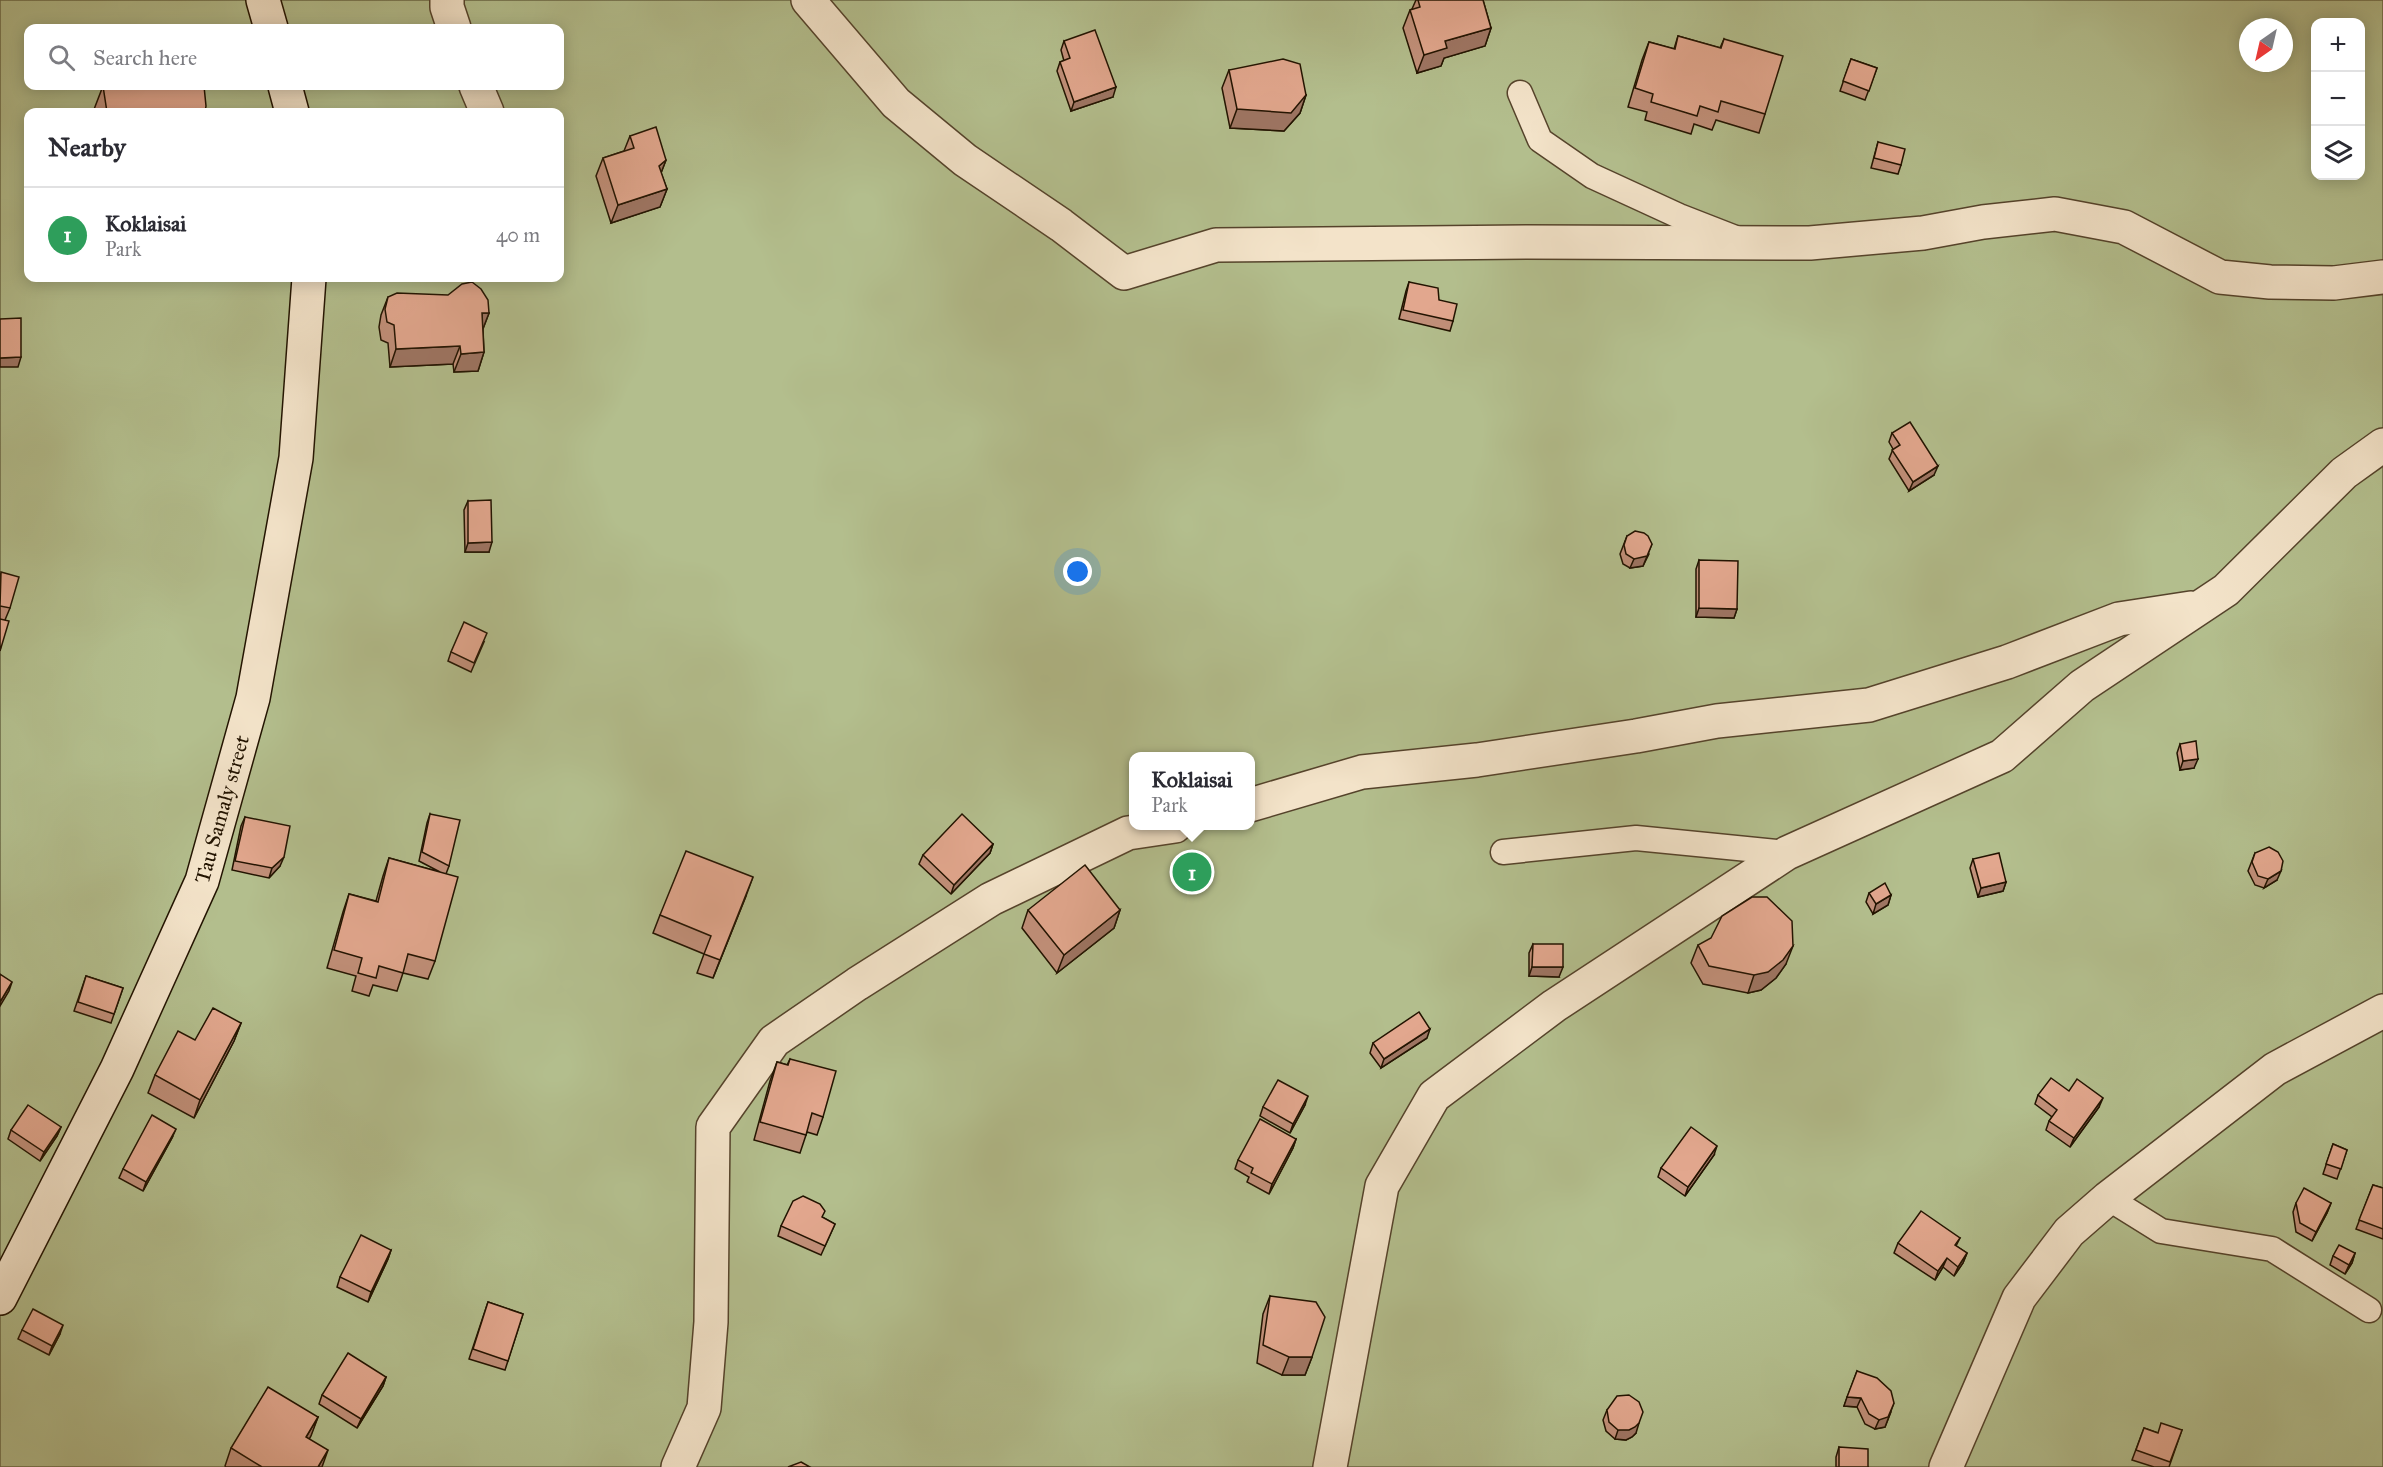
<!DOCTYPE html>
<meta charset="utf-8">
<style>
body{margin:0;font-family:"IM FELL Great Primer",serif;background:#f7f7f7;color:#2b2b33}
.controls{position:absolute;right:18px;top:18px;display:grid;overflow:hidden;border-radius:12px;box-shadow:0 3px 15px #0003}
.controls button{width:54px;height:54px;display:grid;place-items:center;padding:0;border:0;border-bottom:2px solid #e1e1e2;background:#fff;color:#2b2b33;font:30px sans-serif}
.compass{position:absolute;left:2239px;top:18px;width:54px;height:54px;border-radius:50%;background:#fff;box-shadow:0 3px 15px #0003;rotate:214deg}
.you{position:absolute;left:1078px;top:572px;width:21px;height:21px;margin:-15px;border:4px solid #fff;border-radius:50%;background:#1a73e8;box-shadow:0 0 0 9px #1a73e833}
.badge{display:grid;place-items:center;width:39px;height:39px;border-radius:50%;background:#ea580c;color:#fff;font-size:20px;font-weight:700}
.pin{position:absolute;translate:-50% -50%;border:3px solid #fff;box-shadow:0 2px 6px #0006}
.popup{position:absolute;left:1129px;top:752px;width:126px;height:78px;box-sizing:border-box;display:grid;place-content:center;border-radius:12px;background:#fff;filter:drop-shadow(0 2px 4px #0005);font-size:20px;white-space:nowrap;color:#7c7c81}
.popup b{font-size:22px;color:#2b2b33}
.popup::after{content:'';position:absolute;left:50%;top:100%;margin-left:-12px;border:12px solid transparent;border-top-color:#fff}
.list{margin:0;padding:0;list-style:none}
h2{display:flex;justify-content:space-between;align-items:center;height:78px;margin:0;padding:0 24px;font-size:26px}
h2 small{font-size:20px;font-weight:400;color:#7c7c81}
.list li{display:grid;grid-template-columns:39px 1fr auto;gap:18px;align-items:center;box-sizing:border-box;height:96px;padding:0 24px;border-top:2px solid #e1e1e2}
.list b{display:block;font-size:22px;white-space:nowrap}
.list p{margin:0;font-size:20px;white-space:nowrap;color:#7c7c81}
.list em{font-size:20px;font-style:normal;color:#7c7c81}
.icon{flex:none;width:33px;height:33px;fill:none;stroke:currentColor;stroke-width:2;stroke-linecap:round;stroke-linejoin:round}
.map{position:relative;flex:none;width:2383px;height:1467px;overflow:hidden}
.search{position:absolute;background:#fff;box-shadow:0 3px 15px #0003;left:24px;top:24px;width:540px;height:66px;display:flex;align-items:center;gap:15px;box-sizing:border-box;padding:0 21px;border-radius:12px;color:#7c7c81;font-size:22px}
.panel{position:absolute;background:#fff;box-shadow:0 3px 15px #0003;left:24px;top:108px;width:540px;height:174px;border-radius:12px}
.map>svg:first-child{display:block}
.green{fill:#b3be8d;stroke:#6a6846;stroke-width:1.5;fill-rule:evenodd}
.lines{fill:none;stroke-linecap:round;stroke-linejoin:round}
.lane-casing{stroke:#55432b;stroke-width:27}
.street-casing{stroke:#55432b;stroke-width:36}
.secondary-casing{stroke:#221300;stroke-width:36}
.lane{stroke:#f3e3c9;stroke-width:24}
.street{stroke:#f3e3c9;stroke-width:33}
.secondary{stroke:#f3e3c9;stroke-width:33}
.wall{fill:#c2907a;stroke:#221300;stroke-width:1.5}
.shaded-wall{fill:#9e7563;stroke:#221300;stroke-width:1.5}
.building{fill:#e2a78e;stroke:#221300;stroke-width:1.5}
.labels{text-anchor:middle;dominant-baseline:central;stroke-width:5;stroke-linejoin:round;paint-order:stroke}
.street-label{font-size:21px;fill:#221300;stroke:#f3e3c9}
</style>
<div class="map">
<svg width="2383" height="1467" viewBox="0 0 2383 1467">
<rect width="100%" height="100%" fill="#edd4ac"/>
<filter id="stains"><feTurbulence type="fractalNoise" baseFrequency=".00333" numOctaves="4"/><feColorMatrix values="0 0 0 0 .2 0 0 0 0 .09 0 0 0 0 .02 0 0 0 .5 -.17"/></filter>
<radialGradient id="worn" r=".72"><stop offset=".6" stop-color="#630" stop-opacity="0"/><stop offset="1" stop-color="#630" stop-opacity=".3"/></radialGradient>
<path class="green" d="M0,0H2383V1467H0ZM2316,22H2360V176H2316ZM2248,27H2284V63H2248ZM28,28H560V86H28ZM28,112H560V278H28ZM1134,756H1250V826H1134Z"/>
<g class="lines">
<defs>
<g id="lane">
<path d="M1520,93L1540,140L1592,176L1679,216L1738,239"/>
<path d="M1503,852L1636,838L1787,853"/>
<path d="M2108,1198L2161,1231L2272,1249L2369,1310"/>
</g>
<g id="street">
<path d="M447,0V7L454,28"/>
<path d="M808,0L896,103L965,160L1061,225L1124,273L1216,245L1527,242L1810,243L1923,233L1983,222L2055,214L2124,227L2220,277L2270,282L2334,283L2383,277"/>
<path d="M476,86L487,112"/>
<path d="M1250,805L1362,772L1477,760L1636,736L1717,721L1869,705L2007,662L2119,619L2191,608"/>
<path d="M678,1467L704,1408L711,1322L713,1127L774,1041L857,984L991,899L1128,833L1175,826"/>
<path d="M1330,1467L1382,1186L1434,1096L1554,1006L1787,853L2002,756L2082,686L2226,590L2344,473L2383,445"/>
<path d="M1946,1467L2019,1298L2069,1232L2108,1198L2275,1069L2383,1011"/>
</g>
<g id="secondary">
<path d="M263,0L271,28"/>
<path d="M285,86L292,112"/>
<path id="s1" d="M0,1298L117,1069L202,881L253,698L296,458L309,278"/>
</g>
</defs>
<use href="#lane" class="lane-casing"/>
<use href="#street" class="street-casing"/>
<use href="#secondary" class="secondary-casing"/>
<use href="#lane" class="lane"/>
<use href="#street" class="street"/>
<use href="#secondary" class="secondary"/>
</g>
<g class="wall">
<path d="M1416,0H1483L1491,28L1485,46L1444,58L1441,66L1417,73L1403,28L1410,10L1412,9Z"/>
<path d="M1678,36L1720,48L1724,39L1765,114L1759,133L1716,120L1712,130L1694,124L1691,134L1645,120L1647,112L1628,107L1642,60L1649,42L1674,49Z"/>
<path d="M1064,41L1113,97L1071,111L1057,71L1060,62L1064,61L1061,50Z"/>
<path d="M1851,59L1877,68L1865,100L1840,91Z"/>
<path d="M1229,70L1306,95L1300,113L1284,131L1230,128L1222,88Z"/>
<path d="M103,86L205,112H93Z"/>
<path d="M630,136L666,160L661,173L667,189L660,207L611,223L596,176L603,158L624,151Z"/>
<path d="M1878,142L1901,165L1898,174L1871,168Z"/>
<path d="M1409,282L1439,300L1453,321L1450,331L1399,319L1406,291Z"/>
<path d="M388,297L489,313L483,329L484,352L478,371L454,372L453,364L390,367L388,343L381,340L379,327L381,315Z"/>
<path d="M1892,433L1934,475L1909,491L1889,459L1893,449L1889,442Z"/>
<path d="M468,501L489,552H465L464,510Z"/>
<path d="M1627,536L1649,554L1643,566L1630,568L1623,564L1620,554Z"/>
<path d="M1699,560L1737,609L1734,618L1696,617V569Z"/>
<path d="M0,573L10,608L5,620L0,651Z"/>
<path d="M484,642L471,672L448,661L451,652Z"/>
<path d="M2180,744L2194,768L2180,770L2177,753Z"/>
<path d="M430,814L449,866L446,874L435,961L428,979L403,973L397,991L373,985L369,996L352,991L356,976L327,968L343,912L349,894L376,901L383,876L389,858L440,872L419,861L427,823Z"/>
<path d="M245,817L280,866L269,878L232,870L241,826Z"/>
<path d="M993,844L990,853L951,894L919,864L923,855Z"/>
<path d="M2255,853L2277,880L2264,888L2255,885L2248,871Z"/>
<path d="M1973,859L2006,882L2003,891L1978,897L1970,868Z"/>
<path d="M1869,893L1891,895L1888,905L1873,914L1866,902Z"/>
<path d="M746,896L713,978L697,973L704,954L653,933L660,915Z"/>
<path d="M1028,910H1120L1114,928L1057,973L1022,928Z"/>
<path d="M1533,944L1559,977L1529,976V953Z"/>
<path d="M1698,945L1786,964L1776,978L1761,990L1748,993L1703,984L1691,963Z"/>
<path d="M86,976L123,988L111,1023L74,1011Z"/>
<path d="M241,1023L234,1041L194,1118L148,1093L155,1075L195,1040Z"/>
<path d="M1427,1038L1381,1068L1370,1053L1373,1043Z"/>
<path d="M790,1059L823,1117L817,1135L807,1132L800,1153L754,1140L770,1081L777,1062L787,1065Z"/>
<path d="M2038,1095L2099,1107L2070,1147L2046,1130L2049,1121L2052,1117L2035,1104Z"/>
<path d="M1305,1105L1290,1133L1260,1116L1263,1107Z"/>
<path d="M61,1127L57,1136L40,1161L8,1139L11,1130Z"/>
<path d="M172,1138L143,1191L119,1178L123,1169Z"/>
<path d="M1296,1139L1293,1148L1269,1194L1247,1182L1249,1177L1235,1169L1238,1160Z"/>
<path d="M2333,1144L2347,1150L2337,1179L2323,1174Z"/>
<path d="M1714,1155L1685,1196L1658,1177L1661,1168Z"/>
<path d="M2373,1185L2383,1188V1239L2356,1229Z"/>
<path d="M2296,1203H2331L2327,1213L2312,1241L2296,1232L2293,1212Z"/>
<path d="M822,1217L835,1224L821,1255L778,1236L781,1226Z"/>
<path d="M1960,1238L1956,1246L1967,1253L1963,1263L1954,1276L1943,1267L1935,1280L1894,1253L1898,1243Z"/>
<path d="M391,1250L388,1259L368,1302L337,1287L340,1277Z"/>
<path d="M2355,1253L2352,1263L2345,1274L2330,1265L2333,1256Z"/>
<path d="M1270,1296L1312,1357L1305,1375H1282L1257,1363L1263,1314Z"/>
<path d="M488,1302L523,1314L505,1370L469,1359Z"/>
<path d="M22,1330L60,1334L49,1355L18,1339Z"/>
<path d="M1857,1371L1891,1412L1885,1427L1875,1429L1865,1424L1857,1407L1844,1406Z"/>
<path d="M386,1377L383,1386L357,1428L319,1404L322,1395Z"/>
<path d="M1607,1410L1636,1433L1632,1437L1626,1440L1615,1439L1606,1431L1603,1420Z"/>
<path d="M318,1417L309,1439L322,1467H226L225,1466L231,1448Z"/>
<path d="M2144,1428L2158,1433L2182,1430L2169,1467H2154L2132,1460Z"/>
<path d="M1839,1447L1868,1467H1836V1457Z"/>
</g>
<g class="shaded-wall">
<path d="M1491,28L1485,46L1444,58L1441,66L1417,73L1424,55L1445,41Z"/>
<path d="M1116,87L1113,97L1071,111L1074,102Z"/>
<path d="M1306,95L1300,113L1284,131L1230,128L1237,109Z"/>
<path d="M666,160L659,178V166Z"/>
<path d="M667,189L660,207L611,223L618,205Z"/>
<path d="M482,313H489L482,331Z"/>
<path d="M460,346L453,364L390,367L396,349Z"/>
<path d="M484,352L478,371L454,372L461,354Z"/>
<path d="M21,357L18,367H0V358Z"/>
<path d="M1938,466L1934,475L1909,491L1913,482Z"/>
<path d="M492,542L489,552H465L468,543Z"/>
<path d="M1652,544L1643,566L1630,568L1634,559Z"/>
<path d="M1699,608L1737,609L1734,618L1696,617Z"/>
<path d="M2198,759L2194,768L2180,770L2183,761Z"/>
<path d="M993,844L990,853L951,894L954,885Z"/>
<path d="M284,857L280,866L269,878L272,868Z"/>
<path d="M2281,871L2277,880L2264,888L2268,879Z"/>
<path d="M753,877L746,896L713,978L720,960Z"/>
<path d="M2006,882L2003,891L1978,897L1981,888Z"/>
<path d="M1891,895L1888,905L1873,914L1876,904Z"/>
<path d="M1120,910L1114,928L1057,973L1064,955Z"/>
<path d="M1793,946L1786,964L1776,978L1761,990L1748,993L1754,975Z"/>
<path d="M1532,967H1563L1559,977L1529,976Z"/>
<path d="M12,982L9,991L0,1006V1002Z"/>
<path d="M241,1023L234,1041L194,1118L200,1100Z"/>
<path d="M1430,1029L1427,1038L1381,1068L1384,1059Z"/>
<path d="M1308,1096L1305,1105L1290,1133L1293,1124Z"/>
<path d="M2103,1098L2099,1107L2070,1147L2074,1138Z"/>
<path d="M61,1127L57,1136L40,1161L44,1152Z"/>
<path d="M176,1129L172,1138L143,1191L146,1182Z"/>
<path d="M1296,1139L1293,1148L1269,1194L1272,1184Z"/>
<path d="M1717,1146L1714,1155L1685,1196L1688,1187Z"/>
<path d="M2331,1203L2327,1213L2312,1241L2316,1232Z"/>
<path d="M391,1250L388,1259L368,1302L371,1292Z"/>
<path d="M1967,1253L1963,1263L1954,1276L1958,1267Z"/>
<path d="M2355,1253L2352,1263L2345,1274L2349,1265Z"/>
<path d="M1947,1258L1943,1267L1935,1280L1938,1271Z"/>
<path d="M63,1325L60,1334L49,1355L52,1346Z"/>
<path d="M1289,1357H1312L1305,1375H1282Z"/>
<path d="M386,1377L383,1386L357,1428L361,1419Z"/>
<path d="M1847,1397L1861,1398L1857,1407L1844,1406Z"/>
<path d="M1894,1403L1885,1427L1875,1429L1879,1420Z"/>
<path d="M318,1417L311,1436L299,1456L306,1437Z"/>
<path d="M1639,1423L1636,1433L1632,1437L1626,1440L1615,1439L1618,1430Z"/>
<path d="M328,1450L322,1467H318Z"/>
</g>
<g class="building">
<path d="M1418,0H1483L1491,28L1445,41L1447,48L1424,55L1410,10L1420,7Z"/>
<path d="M1095,30L1116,87L1074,102L1060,62L1070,58L1064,41Z"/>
<path d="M1678,36L1721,48L1724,39L1783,56L1765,114L1721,101L1718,112L1700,106L1697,116L1651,102L1653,94L1635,88L1649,42L1675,49Z"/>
<path d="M1283,59L1300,64L1306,95L1291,113L1237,109L1229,70Z"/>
<path d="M1851,59L1877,68L1869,91L1843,81Z"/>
<path d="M103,86H204L206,106L205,112H107Z"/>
<path d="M656,127L666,160L659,166L667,189L618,205L603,158L634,148L630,136Z"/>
<path d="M1878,142L1905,149L1901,165L1874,158Z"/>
<path d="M472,282L481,289L488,300L489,313H482L484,352L461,354L460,346L396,349L394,325L387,322L385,309L388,297L397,293L448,295L462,284Z"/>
<path d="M1409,282L1438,288L1439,300L1457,304L1453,321L1403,310Z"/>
<path d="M21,318V357L0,358V319Z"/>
<path d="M1910,422L1938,466L1913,482L1892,450L1900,445L1892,433Z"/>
<path d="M491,500L492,542L468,543V501Z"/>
<path d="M1635,531L1644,533L1648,536L1652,544L1647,556L1634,559L1626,554L1624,545L1627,536Z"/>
<path d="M1699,560L1738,561L1737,609L1699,608Z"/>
<path d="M1,572L19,577L10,608L0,606Z"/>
<path d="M0,619L9,621L0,651Z"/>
<path d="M464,622L487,633L474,663L451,652Z"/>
<path d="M2196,741L2198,759L2183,761L2180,744Z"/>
<path d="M430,814L460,820L449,866L422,852Z"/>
<path d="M962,814L993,844L954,885L923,855Z"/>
<path d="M245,817L290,826L284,857L272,868L235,861Z"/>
<path d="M2269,847L2278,852L2283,861L2281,871L2268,879L2258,876L2252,862L2255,853Z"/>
<path d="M686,851L753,877L720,960L704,954L711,936L660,915Z"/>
<path d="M1999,853L2006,882L1981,888L1973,859Z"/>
<path d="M389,858L458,877L435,961L408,954L403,973L379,966L376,978L358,973L362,958L334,950L349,894L378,902Z"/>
<path d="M1085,865L1120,910L1064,955L1028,910Z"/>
<path d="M1885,883L1891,895L1876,904L1869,893Z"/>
<path d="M1752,897H1767L1792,921L1793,946L1783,960L1768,972L1754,975L1709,966L1698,945L1711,938L1722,916Z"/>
<path d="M1533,944H1563V967H1532Z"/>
<path d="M0,974L12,982L0,1002Z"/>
<path d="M86,976L123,988L114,1014L78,1002Z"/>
<path d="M213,1008L241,1023L200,1100L155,1075L178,1031L195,1040Z"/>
<path d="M1419,1012L1430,1029L1384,1059L1373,1043Z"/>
<path d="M790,1059L836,1071L823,1117L812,1113L806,1135L760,1122L777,1062L788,1065Z"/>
<path d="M2051,1078L2069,1091L2077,1079L2103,1098L2074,1138L2049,1121L2057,1110L2038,1095Z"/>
<path d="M1278,1080L1308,1096L1293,1124L1263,1107Z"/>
<path d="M28,1105L61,1127L44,1152L11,1130Z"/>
<path d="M152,1115L176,1129L146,1182L123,1169Z"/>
<path d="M1260,1119L1296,1139L1272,1184L1251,1173L1253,1168L1238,1160Z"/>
<path d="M1691,1127L1717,1146L1688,1187L1661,1168Z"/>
<path d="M2333,1144L2347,1150L2341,1169L2326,1164Z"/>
<path d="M2373,1185L2383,1188V1229L2359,1220Z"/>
<path d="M2304,1188L2331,1203L2316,1232L2300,1223L2296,1203Z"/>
<path d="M803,1196L820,1204L825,1211L822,1217L835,1224L825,1246L781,1226L793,1201Z"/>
<path d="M1921,1211L1960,1238L1955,1245L1967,1253L1958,1267L1947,1258L1938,1271L1898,1243Z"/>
<path d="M361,1235L391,1250L371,1292L340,1277Z"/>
<path d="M2339,1245L2355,1253L2349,1265L2333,1256Z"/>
<path d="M1270,1296L1316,1302L1325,1317L1312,1357H1289L1263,1345Z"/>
<path d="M488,1302L523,1314L508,1361L473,1349Z"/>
<path d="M33,1309L63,1325L52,1346L22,1330Z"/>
<path d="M348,1353L386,1377L361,1419L322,1395Z"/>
<path d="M1857,1371L1877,1378L1891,1391L1894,1403L1888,1417L1879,1420L1869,1414L1861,1398L1847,1397Z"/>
<path d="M268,1387L318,1417L306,1437L328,1450L318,1467H262L231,1448Z"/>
<path d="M1629,1395L1639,1402L1643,1412L1639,1423L1635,1427L1629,1430H1618L1609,1422L1607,1410L1617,1396Z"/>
<path d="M2161,1423L2182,1430L2170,1462L2136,1450L2144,1428L2158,1433Z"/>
<path d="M1839,1447L1868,1449V1467H1839Z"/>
<path d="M801,1462L810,1467H788Z"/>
</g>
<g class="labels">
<g class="street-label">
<text stroke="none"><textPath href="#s1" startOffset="538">Tau Samaly street</textPath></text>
</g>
</g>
<rect width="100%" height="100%" filter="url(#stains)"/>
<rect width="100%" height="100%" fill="url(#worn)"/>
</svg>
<div class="controls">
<button>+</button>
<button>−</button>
<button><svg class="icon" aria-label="layers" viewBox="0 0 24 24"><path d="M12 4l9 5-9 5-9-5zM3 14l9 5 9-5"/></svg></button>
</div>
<svg class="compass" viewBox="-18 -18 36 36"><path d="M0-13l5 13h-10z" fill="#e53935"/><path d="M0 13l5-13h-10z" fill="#7c7c81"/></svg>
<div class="you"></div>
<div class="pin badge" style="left:1192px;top:872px;background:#2e9e5b">1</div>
<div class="popup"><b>Koklaisai</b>Park</div>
<div class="search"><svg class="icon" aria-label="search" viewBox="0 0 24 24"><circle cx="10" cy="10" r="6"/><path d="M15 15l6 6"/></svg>Search here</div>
<section class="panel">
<h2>Nearby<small></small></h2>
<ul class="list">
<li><span class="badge" style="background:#2e9e5b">1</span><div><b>Koklaisai</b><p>Park</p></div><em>40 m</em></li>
</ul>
</section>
</div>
